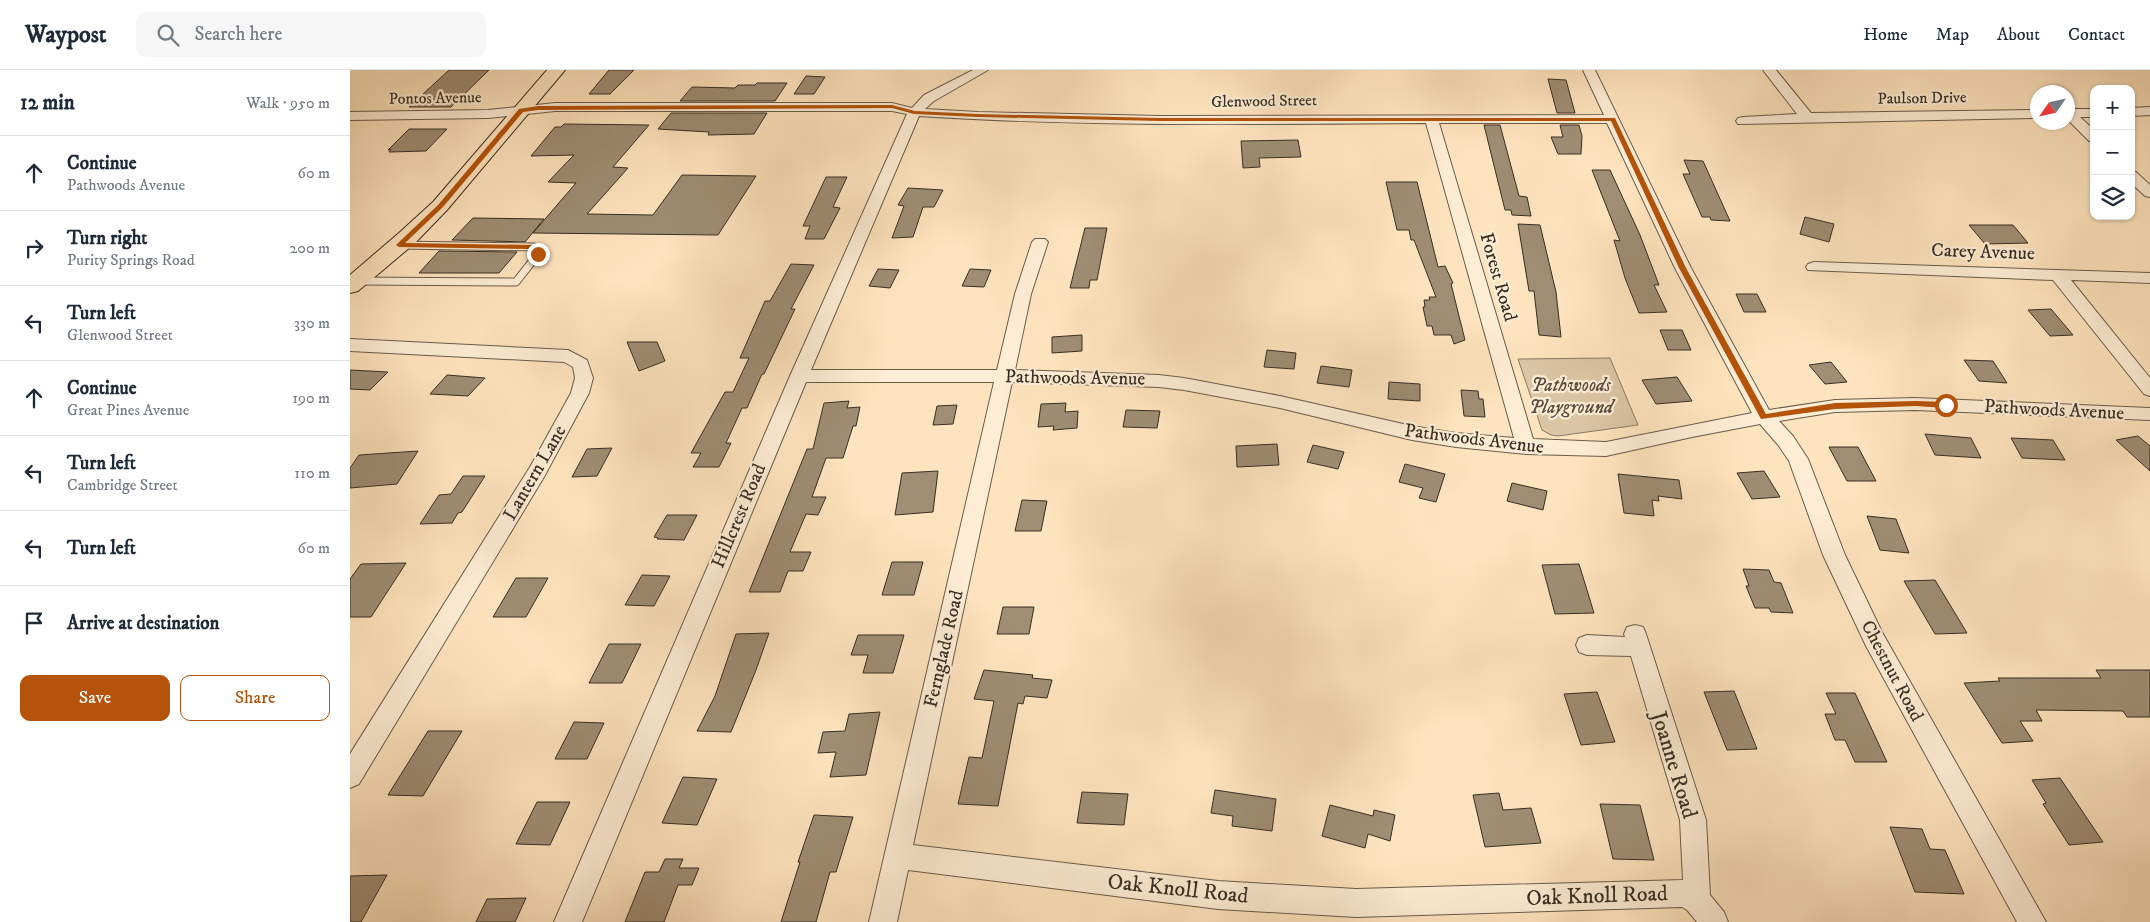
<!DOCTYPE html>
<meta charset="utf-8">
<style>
body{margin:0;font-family:"IM FELL DW Pica",serif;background:#f6f6f7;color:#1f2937}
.controls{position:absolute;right:15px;top:15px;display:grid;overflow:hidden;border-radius:10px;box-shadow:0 1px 4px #0004}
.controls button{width:45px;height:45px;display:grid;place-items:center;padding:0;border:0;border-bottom:1px solid #e0e1e3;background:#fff;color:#1f2937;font:25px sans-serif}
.compass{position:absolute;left:1680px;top:15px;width:45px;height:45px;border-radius:50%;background:#fff;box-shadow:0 1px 4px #0004;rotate:236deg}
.stop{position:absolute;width:15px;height:15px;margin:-11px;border:4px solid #b45309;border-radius:50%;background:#fff}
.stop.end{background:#b45309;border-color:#fff;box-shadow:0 1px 5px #0008}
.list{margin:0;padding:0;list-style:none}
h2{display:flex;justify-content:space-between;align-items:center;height:65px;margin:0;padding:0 20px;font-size:21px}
h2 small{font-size:16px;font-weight:400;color:#747a83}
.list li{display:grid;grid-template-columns:32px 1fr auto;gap:15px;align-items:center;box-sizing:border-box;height:75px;padding:0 20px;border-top:1px solid #e0e1e3}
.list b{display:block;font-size:19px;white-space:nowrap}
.list p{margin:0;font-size:16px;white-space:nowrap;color:#747a83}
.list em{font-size:16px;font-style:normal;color:#747a83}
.actions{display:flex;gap:10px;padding:15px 20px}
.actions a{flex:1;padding:11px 0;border:1px solid #b45309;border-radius:10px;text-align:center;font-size:18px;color:#b45309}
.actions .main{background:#b45309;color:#fff}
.icon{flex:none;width:28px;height:28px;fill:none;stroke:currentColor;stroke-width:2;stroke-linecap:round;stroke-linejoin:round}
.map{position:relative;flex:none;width:1800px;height:852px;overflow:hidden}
header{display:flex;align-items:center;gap:30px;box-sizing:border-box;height:70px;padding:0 25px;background:#fff;border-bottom:1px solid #e0e1e3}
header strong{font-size:24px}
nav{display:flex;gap:28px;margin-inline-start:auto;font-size:18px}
.search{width:350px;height:45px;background:#f6f6f7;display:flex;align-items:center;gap:12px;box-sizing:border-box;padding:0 18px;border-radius:10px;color:#747a83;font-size:19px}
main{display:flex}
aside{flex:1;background:#fff}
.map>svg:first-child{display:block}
.green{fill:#dcc5a4;stroke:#8a7a64}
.building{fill:#9f8d74;stroke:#382e24}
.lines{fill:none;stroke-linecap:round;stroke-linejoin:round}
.service-casing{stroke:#6a5c4a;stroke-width:9}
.minor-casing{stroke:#6a5c4a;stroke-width:2}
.primary-casing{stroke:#382e24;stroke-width:2}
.service{stroke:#feedd5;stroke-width:7}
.minor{fill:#feedd5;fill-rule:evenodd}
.primary{fill:#fee4be;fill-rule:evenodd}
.route{fill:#b45309}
.labels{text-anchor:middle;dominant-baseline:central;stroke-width:4.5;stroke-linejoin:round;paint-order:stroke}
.far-street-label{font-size:16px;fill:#382e24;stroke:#feedd5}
.street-label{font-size:19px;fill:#382e24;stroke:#feedd5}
.park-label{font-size:19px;font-style:italic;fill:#594c3e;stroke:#feedd5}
.near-street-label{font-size:22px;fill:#382e24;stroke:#feedd5}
</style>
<header>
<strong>Waypost</strong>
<div class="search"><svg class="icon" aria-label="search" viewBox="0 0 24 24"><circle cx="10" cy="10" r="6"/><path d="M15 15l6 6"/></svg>Search here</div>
<nav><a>Home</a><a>Map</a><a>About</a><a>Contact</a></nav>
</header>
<main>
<aside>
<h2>12 min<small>Walk · 950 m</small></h2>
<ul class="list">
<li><svg class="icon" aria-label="ahead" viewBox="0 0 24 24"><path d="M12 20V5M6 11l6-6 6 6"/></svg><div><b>Continue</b><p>Pathwoods Avenue</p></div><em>60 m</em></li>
<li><svg class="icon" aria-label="right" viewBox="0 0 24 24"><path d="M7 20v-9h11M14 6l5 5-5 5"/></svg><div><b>Turn right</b><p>Purity Springs Road</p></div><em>200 m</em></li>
<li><svg class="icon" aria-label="left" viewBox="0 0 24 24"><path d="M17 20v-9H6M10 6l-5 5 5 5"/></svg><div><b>Turn left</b><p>Glenwood Street</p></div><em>330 m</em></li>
<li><svg class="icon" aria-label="ahead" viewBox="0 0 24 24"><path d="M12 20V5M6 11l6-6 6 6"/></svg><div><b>Continue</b><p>Great Pines Avenue</p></div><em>190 m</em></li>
<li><svg class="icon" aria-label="left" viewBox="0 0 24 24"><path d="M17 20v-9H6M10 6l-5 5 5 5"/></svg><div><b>Turn left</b><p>Cambridge Street</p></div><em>110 m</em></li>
<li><svg class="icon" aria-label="left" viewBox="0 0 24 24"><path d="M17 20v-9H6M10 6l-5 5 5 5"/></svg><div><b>Turn left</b></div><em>60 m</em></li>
<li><svg class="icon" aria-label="arrive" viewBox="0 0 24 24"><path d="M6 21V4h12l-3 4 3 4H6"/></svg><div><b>Arrive at destination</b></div></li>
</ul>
<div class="actions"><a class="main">Save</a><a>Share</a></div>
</aside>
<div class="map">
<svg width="1800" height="852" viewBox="0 0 1800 852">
<rect width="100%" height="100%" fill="#fee4be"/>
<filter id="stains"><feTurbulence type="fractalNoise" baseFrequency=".004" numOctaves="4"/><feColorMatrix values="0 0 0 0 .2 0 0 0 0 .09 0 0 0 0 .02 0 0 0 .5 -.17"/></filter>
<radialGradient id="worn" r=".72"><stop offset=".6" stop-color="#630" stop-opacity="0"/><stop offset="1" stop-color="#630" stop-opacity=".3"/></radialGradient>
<path class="green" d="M1260,288L1288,355L1208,366L1201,365L1192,360L1168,289Z"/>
<g class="building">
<path d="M99,0H139L101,37H59Z"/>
<path d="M259,0H284L260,24H239Z"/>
<path d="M456,6L475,7L464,24H444Z"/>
<path d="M1198,9L1216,10L1225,43H1207Z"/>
<path d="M407,13H437L425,31H330L342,17L385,18L388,15H405Z"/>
<path d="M321,43H417L404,64L358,65L359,62L308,59Z"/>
<path d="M214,54L299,55L263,97L278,98L237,144L303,145L332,105L406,106L368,165L183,163L226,113L198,112L224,85L181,86L205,57H211Z"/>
<path d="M1134,55H1150L1169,126L1177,127L1181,146L1162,145L1161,140H1155Z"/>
<path d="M1210,55H1229L1232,66L1231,84H1208L1201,67H1213Z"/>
<path d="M59,59H97L76,81L39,82L41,79L38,80Z"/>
<path d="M948,70L951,87L909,88L910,97L893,98L891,71Z"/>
<path d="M1334,90L1353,91L1380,151L1361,150L1360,147H1352L1333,104H1340Z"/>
<path d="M1242,100H1260L1290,165L1309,215H1304L1317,242L1289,243L1275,208L1264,170L1270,171Z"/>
<path d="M476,107H497L483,137L490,138L474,169H455L460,156H453Z"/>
<path d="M1036,112H1067L1088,197L1095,196L1103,213L1101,214L1115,270L1104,274L1101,265H1084L1082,256H1077L1073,237H1075L1074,230H1080L1079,227H1086L1064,170H1061L1059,160H1047Z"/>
<path d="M558,118L593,120L584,137H573L563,167L542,168L554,136L548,135Z"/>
<path d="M1455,147L1484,154L1479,172L1450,164Z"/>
<path d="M123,148L194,149L175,172L102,170Z"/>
<path d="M1168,154L1190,155L1206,222L1211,267L1189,265L1184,221H1179Z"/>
<path d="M1619,155H1663L1678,173L1635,174Z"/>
<path d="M735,158H757L747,210H740L739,218H720Z"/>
<path d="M89,181L167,182L149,203H69Z"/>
<path d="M441,194L464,195L441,239H445L414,304H412L397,338H392L376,373H381L369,397H343L351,383H341L375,322H383L399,288H390L415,231H420Z"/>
<path d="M528,199L549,200L540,218L519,216Z"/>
<path d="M620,199L641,200L634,217L612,216Z"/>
<path d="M1386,224H1407L1416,242H1394Z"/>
<path d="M1701,239L1723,265L1700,266L1678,240Z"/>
<path d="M1310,260H1332L1341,280H1318Z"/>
<path d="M732,265V281L702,283V267Z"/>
<path d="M277,272H307L315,291L289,301Z"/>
<path d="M917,280L946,283L944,299L914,297Z"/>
<path d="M1614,290L1643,291L1657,313L1629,311Z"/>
<path d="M1481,292L1497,312L1475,314L1459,295Z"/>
<path d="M971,296L1002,300L999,317L967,313Z"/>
<path d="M0,300L38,302L20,320L0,319Z"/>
<path d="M97,305L135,308L118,326L80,324Z"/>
<path d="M1327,307L1342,331L1306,334L1292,310Z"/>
<path d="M1039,312L1070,314V331L1038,329Z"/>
<path d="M1111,320L1128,321L1129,329H1133L1135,347L1114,346Z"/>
<path d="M499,331L497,338L510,337L506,356H503L493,388H476L462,427H476L468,445L456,444L440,482H461L453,501H438L430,522H399L457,379H463L474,333Z"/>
<path d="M716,333L715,342L728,341L727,358L703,360L704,356L688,357L691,334Z"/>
<path d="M607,335L603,354L583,355L587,336Z"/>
<path d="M776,340L810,341L807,358L773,357Z"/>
<path d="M1575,364L1621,368L1631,388L1585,385Z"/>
<path d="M1788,366L1800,376V401L1766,370Z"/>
<path d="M1661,368L1703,370L1715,390L1672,388Z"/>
<path d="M927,374L929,395L887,397L886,376Z"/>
<path d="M963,375L994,382L988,399L957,392Z"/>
<path d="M1479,377H1508L1526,411H1497Z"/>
<path d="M262,378L247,406L222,407L237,379Z"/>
<path d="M68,381L47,414L0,418V398L9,385Z"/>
<path d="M1055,394L1095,404L1086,432L1069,428L1073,418L1049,412Z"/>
<path d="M588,401L583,442L545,445L552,403Z"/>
<path d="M1414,401L1430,427L1402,429L1387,403Z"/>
<path d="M1268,404L1329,410L1332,429L1308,426L1309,431L1302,430L1304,446L1274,443Z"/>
<path d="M113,406H135L112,442L108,443L102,453L70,454L89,425L101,424Z"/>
<path d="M1162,413L1197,421L1193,440L1157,431Z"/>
<path d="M672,430L697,431L691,461H665Z"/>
<path d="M317,445H347L334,470L307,469L308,468L304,467Z"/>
<path d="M1517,446L1546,449L1559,483L1530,480Z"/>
<path d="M542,492H573L564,525H532Z"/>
<path d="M56,493L21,547H0V509L11,494Z"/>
<path d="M1229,494L1244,543L1205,544L1192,495Z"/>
<path d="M1393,499L1419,500L1424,512L1431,513L1443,543L1421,542L1419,538H1405L1396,516H1399Z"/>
<path d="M292,505L320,506L304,536L275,535Z"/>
<path d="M166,508H198L176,547H143Z"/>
<path d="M1585,510L1617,563L1585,564L1554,511Z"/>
<path d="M653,537H684L679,564H647Z"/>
<path d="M419,563L406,600L381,662L347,661L365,626L386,564Z"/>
<path d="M508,565H554L543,603H513L518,585H501Z"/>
<path d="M259,574H291L272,613H239Z"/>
<path d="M634,600L683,605L682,608L702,610L697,628L675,626L673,634L668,633L648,736L608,734L619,687L632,688L644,631L624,629Z"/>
<path d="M1746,600H1800V647H1777L1773,641L1686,640L1692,651H1670L1683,671L1652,673L1614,613L1650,611L1648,608H1751Z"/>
<path d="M1384,621L1407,679L1377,680L1354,622Z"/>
<path d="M1247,622L1265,672L1231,675L1214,624Z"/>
<path d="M1476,623H1505L1537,692H1505L1495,670H1485L1475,644H1486Z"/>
<path d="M530,642L516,705L480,707L486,682L468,683L473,662L495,661L499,644Z"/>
<path d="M224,652L254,653L237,689H205Z"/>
<path d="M78,661H112L73,726L38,725Z"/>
<path d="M333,707L367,709L347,755L312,753Z"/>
<path d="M1710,708L1753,772L1719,775L1693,734L1696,733L1682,710Z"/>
<path d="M865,720L926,729L922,761L882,756L883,746L861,743Z"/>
<path d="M732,722L778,724L774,755L727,753Z"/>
<path d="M1149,723L1153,740L1181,738L1191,773L1135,777L1123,725Z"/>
<path d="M187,732H220L200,775L166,774Z"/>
<path d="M1250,734L1290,735L1304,790L1263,789Z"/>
<path d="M980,735L1023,746L1024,740L1045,745L1040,771L1018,764L1015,778L972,766Z"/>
<path d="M464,745L503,747L486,802H480L466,852H431L450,792H448Z"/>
<path d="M1540,757L1572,759L1580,779L1595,780L1614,824L1565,822Z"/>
<path d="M315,789H333L329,798H349L342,815H328L314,852H275L295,802H309Z"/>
<path d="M37,805L11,852H0V806Z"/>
<path d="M176,828L165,852H126L137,829Z"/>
</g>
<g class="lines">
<defs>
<path id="service" d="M7,211L166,212L188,184L184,177L49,175"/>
<g id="minor">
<path d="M623,0H638L584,31L575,39L628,42L810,46L1254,45L1233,0H1245L1341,198L1419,340L1485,330L1565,328L1800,338V350L1565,340L1485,342L1429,351L1443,366L1458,389L1495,485L1532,562L1696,852H1667L1516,576L1473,485L1439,391L1429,376L1410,354L1342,367L1256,386L1176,384L1106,377L1062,370L930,338L834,320L809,317L662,312L563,775L868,811L1006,819L1333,810L1330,750L1281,586L1237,585L1229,582L1226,575L1229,568L1237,565L1275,567L1274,564L1277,557L1285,555L1293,557L1296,564L1356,750L1360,825L1374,842L1378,852H1347L1337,840L1332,837L1006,847L868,839L558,800L547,852H519L644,312H456L232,852H204L440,306L557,44L542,41H205L138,48L0,50V42L138,40L205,33H542L562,38L574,25ZM569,46C738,57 907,54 1076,53L1164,368L1106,363L1062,356L930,326L834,308L809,305L665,300L681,224L698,172L695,169H685L682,172L665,224L647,300H461ZM1089,53H1257L1325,198L1402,343L1256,372L1183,369Z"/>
<path d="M1413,0H1426L1461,43L1688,40V48L1388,54L1386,51L1388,48L1393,47L1447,44Z"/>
<path d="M1800,37V45L1781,46V38Z"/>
<path d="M1718,39H1744V47H1730L1744,60V72L1739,71L1718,50Z"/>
<path d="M1781,101L1786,102L1800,115V127L1795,126L1781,113Z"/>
<path d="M1464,192L1800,203V213L1721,210L1800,308V326L1794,324L1703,210L1458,200L1456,197L1458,194Z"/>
<path d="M0,269L218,280L237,290L243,308L239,323L194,407L9,714L0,718V684L180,397L221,323L225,308L223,297L214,292L0,281Z"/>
</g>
<path id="primary" d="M197,0H215L97,140L65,173L8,221L0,223V205L49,163L83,132Z"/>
</defs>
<use href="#service" class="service-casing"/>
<use href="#minor" class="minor-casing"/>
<use href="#primary" class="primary-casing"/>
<use href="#service" class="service"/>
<use href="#minor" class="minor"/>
<use href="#primary" class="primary"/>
</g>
<path class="route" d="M542,35L565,41L628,44L810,48H1265L1336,198L1416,344L1485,333L1566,331L1596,332L1600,335L1596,338L1566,336L1485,339L1411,349L1329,198L1261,51H810L628,47L564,44L542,38L188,40L173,42L93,137L55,173L184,175L187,177L190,186H185L181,179L49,177L46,175L88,135L169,39L188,36Z"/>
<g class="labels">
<g class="far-street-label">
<text transform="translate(85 28) rotate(-1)">Pontos Avenue</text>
<text transform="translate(1572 28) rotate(-1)">Paulson Drive</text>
<text transform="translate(914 31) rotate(-1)">Glenwood Street</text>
</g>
<g class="street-label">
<text transform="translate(1633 182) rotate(2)">Carey Avenue</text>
<text transform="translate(1148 207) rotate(74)">Forest Road</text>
<text transform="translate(725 308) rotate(1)">Pathwoods Avenue</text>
<text transform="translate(1704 340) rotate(3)">Pathwoods Avenue</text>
<text transform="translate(1124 369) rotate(7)">Pathwoods Avenue</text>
<text transform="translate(185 403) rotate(-60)">Lantern Lane</text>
<text transform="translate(389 446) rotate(-67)">Hillcrest Road</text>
<text transform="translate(594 579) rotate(-77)">Fernglade Road</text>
<text transform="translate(1542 601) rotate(62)">Chestnut Road</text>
</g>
<g class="park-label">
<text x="1221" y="315">Pathwoods<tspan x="1221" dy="22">Playground</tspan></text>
</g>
<g class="near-street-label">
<text transform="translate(1324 695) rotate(73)">Joanne Road</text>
<text transform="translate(828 819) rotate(6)">Oak Knoll Road</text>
<text transform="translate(1247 826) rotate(-2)">Oak Knoll Road</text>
</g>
</g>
<rect width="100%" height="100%" filter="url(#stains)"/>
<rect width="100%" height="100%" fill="url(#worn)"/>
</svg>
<div class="controls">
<button>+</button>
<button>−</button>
<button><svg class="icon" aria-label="layers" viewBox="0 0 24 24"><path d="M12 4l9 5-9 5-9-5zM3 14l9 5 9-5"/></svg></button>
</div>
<svg class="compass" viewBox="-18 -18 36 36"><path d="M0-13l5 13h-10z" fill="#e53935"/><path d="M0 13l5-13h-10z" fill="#747a83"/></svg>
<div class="stop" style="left:1596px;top:335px"></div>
<div class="stop end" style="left:188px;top:184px"></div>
</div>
</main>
